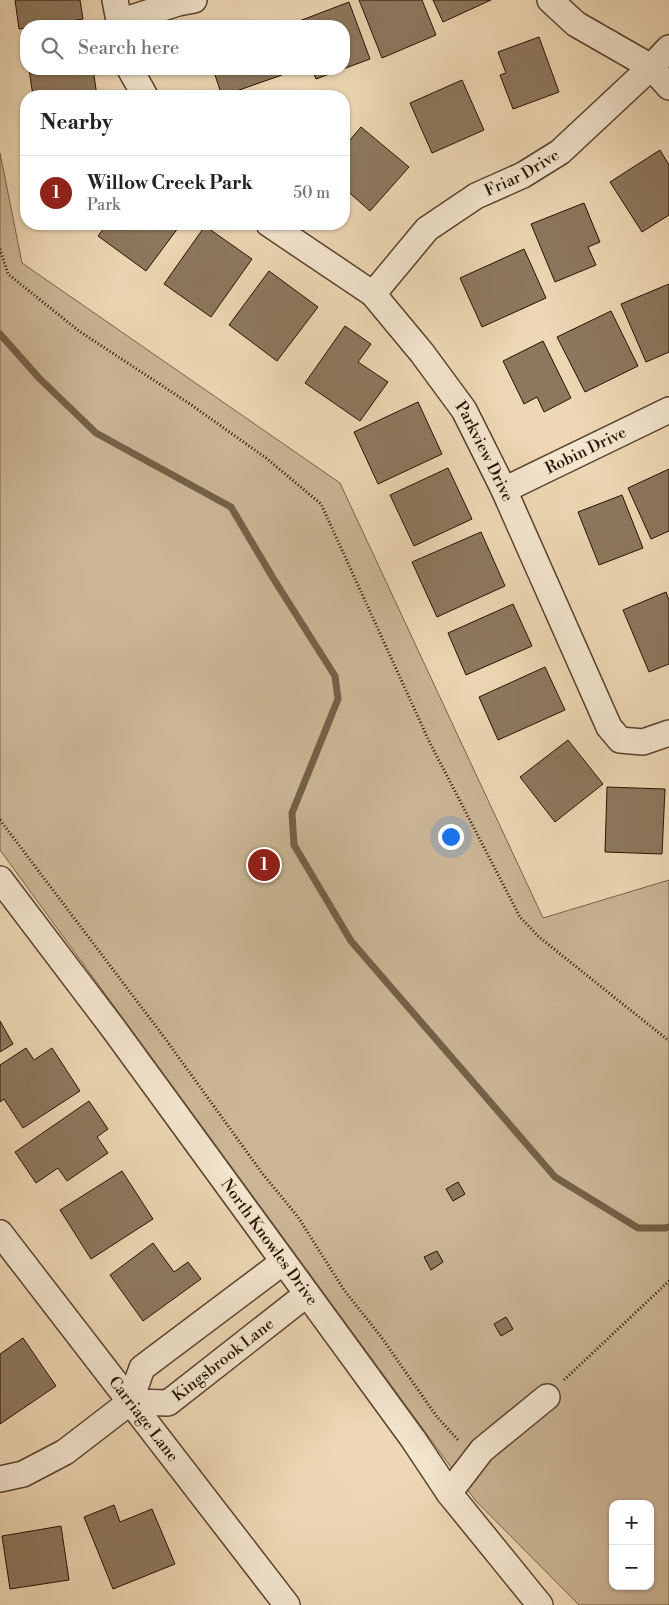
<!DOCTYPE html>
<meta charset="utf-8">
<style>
body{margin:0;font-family:"Libre Bodoni",serif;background:#f6f6f6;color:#222}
.controls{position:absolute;right:15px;bottom:15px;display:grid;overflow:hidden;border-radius:10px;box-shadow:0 1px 4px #0004}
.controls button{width:45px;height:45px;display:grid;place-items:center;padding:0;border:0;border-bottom:1px solid #e0e0e0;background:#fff;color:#222;font:25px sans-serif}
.you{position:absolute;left:450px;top:836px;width:18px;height:18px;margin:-12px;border:4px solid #fff;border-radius:50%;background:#1a73e8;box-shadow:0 0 0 8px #1a73e833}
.badge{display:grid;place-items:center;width:32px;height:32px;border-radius:50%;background:#8f2418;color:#fff;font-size:16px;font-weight:700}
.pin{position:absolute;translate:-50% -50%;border:2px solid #fff;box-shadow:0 1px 5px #0006}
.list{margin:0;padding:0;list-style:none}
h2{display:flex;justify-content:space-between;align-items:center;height:65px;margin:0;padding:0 20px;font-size:21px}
h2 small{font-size:16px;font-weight:400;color:#767676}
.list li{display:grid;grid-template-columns:32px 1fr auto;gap:15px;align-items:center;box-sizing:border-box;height:75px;padding:0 20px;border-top:1px solid #e0e0e0}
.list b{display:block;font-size:19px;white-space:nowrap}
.list p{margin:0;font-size:16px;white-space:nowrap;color:#767676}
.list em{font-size:16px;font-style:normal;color:#767676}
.icon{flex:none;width:28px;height:28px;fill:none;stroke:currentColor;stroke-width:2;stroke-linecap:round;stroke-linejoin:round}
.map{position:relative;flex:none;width:669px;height:1605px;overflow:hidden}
.search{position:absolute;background:#fff;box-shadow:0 1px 4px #0004;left:20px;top:20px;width:330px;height:55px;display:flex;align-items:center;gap:12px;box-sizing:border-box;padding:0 18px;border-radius:20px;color:#767676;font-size:19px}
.panel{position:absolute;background:#fff;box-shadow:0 1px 4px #0004;left:20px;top:90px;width:330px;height:140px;border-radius:20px}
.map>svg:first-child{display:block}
.green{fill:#cbb595;stroke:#78634a;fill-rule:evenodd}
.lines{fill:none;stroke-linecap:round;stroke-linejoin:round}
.stream{stroke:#756047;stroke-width:7}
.building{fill:#8d785e;stroke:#261100}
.minor-casing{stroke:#58422d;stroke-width:28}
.path{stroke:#261100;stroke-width:3;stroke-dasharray:1 2.5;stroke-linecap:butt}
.minor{stroke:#f3e5ce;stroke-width:25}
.labels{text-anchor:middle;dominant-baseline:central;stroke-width:5;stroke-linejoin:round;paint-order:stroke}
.street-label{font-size:16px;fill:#261100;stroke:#f3e5ce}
</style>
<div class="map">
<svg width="669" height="1605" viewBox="0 0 669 1605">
<rect width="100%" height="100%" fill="#edd7b4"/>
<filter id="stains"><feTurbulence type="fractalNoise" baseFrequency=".004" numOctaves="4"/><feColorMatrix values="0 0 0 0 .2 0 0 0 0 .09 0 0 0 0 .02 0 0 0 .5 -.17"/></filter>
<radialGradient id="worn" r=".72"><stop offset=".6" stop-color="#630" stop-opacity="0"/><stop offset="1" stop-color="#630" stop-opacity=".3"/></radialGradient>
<path class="green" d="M0,153L22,263L340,483L543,918L669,880V1605H579L475,1500L0,850ZM613,1504H650V1586H613Z"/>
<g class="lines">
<path class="stream" d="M0,334L39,378L96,433L231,507L273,578L335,676L338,699L292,813L294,845L351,941L555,1177L638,1228H665L669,1227"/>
</g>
<g class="building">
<path d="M15,0H80L83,19L37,26H26V28L19,29Z"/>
<path d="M359,0H422L436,35L382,58Z"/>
<path d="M433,0H491L443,22Z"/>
<path d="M349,2L370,59L316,79L312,69H344V26H296L294,23Z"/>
<path d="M539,37L559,92L513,109L500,75L506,73L498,52Z"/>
<path d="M29,69H93L97,96H33Z"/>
<path d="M213,69H279L282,75L222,96Z"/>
<path d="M462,80L484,130L432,153L410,103Z"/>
<path d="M361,127L409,167L370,211L344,188V147Z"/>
<path d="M660,150L669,165V215L642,232L610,182Z"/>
<path d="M584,203L600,242L588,247L596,265L555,282L531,224Z"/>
<path d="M107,224H181L146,271L98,236Z"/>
<path d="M205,226L252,259L211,317L164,284Z"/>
<path d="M524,249L546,298L482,327L460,278Z"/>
<path d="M269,271L318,307L277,361L229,325Z"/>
<path d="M669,284V352L646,362L621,304Z"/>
<path d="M611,311L638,366L585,392L557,337Z"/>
<path d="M345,326L371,344L358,362L388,382L360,421L305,383Z"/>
<path d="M543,341L571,398L544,412L537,397L524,404L503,361Z"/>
<path d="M418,402L442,454L378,484L354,432Z"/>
<path d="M448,468L472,519L414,546L390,495Z"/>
<path d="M669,469V531L651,539L628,488Z"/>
<path d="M622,495L643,548L599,565L578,512Z"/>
<path d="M481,532L505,586L437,617L412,562Z"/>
<path d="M666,592L669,600V664L649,672L623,610Z"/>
<path d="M513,604L532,646L466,675L448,633Z"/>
<path d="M545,667L565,710L498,740L479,697Z"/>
<path d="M568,740L603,784L555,822L520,777Z"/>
<path d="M607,787L665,789L662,854L605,852Z"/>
<path d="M0,1021L13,1044L0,1052Z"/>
<path d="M26,1048L34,1060L52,1048L80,1091L23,1128L4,1099L0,1102V1065Z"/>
<path d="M89,1101L108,1129L97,1137L108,1153L67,1181L58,1168L36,1183L15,1152Z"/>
<path d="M122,1171L153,1219L91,1259L60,1210Z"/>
<path d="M458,1182L465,1194L453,1201L446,1189Z"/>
<path d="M153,1243L174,1272L188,1262L201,1279L143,1321L110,1275Z"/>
<path d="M437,1251L443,1262L431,1270L424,1257Z"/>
<path d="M506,1317L513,1329L501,1336L494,1324Z"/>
<path d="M23,1338L56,1386L0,1424V1354Z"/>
<path d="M114,1505L120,1522L152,1509L175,1564L113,1589L84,1517Z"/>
<path d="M61,1526L69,1580L10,1589L2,1536Z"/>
</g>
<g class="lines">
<defs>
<g id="minor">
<path d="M115,0L120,26"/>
<path d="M550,0L576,24L651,67L669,87"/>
<path d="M119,22L178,3L194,0"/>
<path d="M130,69L145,96"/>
<path id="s1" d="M269,224L373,294L422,353L464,410L504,490L609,727L620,740L643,742L669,733"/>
<path id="s2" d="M373,294L427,229L476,196L523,175L560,152L651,67L669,48"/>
<path id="s3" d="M504,490L669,410"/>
<path id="s4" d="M0,879L113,1028L413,1439L449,1493L540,1605"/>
<path id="s5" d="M0,1233L287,1605"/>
<path id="s6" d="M130,1402L168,1403L307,1294"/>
<path d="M0,1479L23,1474L65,1452L130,1402L142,1368L283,1262"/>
<path d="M449,1493L482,1450L547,1397"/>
</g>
</defs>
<use href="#minor" class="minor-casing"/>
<g class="path">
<path d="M0,249L8,274L79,331L190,404L266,458L321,504L429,741L520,917L539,937L669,1041"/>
<path d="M0,820L164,1037L262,1173L298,1217L344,1290L382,1338L437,1417L459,1441"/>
<path d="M564,1380L669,1281"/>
</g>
<use href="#minor" class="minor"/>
</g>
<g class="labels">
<g class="street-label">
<text stroke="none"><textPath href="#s2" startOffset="195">Friar Drive</textPath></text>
<text stroke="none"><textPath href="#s3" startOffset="91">Robin Drive</textPath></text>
<text stroke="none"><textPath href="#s1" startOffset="319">Parkview Drive</textPath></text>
<text stroke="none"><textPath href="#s4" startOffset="452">North Knowles Drive</textPath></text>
<text stroke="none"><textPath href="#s6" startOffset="108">Kingsbrook Lane</textPath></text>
<text stroke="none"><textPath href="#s5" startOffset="235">Carriage Lane</textPath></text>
</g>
</g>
<rect width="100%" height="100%" filter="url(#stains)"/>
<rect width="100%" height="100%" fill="url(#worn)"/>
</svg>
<div class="controls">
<button>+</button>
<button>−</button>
</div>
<div class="you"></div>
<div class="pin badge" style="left:264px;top:865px">1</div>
<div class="search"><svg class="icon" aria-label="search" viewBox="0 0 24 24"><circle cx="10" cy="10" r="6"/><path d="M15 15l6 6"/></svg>Search here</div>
<section class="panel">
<h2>Nearby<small></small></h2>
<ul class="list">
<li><span class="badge">1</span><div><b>Willow Creek Park</b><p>Park</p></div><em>50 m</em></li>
</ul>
</section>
</div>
